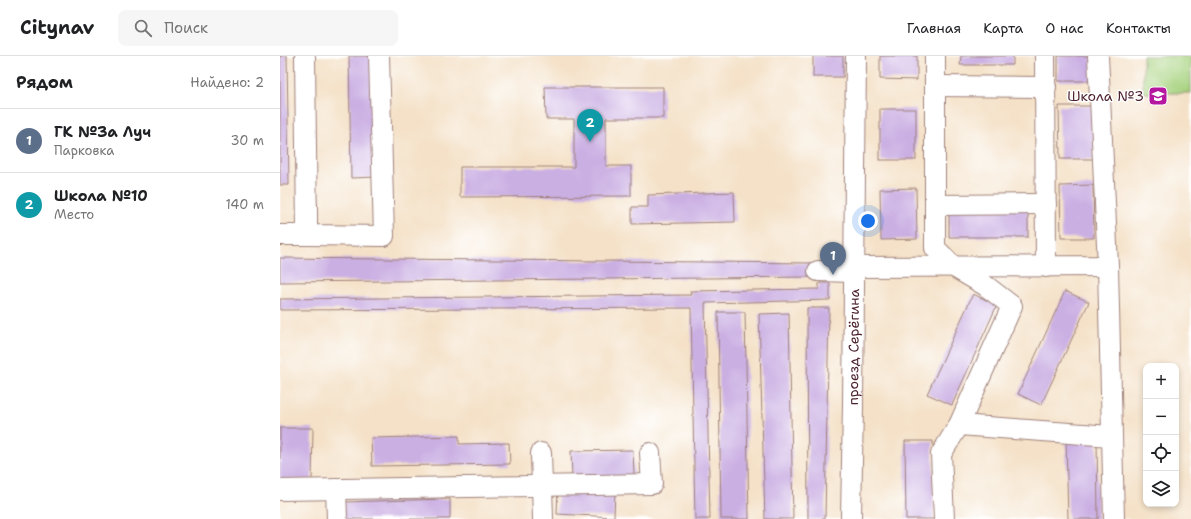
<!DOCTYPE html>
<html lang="ru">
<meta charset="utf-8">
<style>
body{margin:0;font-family:"Shantell Sans",sans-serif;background:#f6f6f6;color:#202124}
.controls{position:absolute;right:12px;bottom:12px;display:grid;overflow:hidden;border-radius:8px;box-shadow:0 2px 6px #0003}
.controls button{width:36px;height:36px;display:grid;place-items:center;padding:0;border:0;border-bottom:1px solid #e0e0e0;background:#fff;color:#202124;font:20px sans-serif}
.you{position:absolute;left:588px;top:165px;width:14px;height:14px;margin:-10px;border:3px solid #fff;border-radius:50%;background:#1a73e8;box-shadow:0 0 0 6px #1a73e833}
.badge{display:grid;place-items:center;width:26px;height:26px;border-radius:50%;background:#b5179e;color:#fff;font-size:13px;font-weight:700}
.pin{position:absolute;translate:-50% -33px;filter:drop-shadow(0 1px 2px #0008)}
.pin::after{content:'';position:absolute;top:21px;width:14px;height:12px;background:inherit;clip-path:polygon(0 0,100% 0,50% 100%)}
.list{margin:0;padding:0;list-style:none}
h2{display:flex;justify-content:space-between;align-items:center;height:52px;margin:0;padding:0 16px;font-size:17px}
h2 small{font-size:13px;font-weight:400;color:#757577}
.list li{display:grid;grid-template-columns:26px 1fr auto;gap:12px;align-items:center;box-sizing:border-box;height:64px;padding:0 16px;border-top:1px solid #e0e0e0}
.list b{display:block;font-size:15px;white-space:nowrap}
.list p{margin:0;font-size:13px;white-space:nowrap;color:#757577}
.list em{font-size:13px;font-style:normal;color:#757577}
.icon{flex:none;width:22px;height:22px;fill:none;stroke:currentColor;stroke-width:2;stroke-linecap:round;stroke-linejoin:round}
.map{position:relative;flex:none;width:911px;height:463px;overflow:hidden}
header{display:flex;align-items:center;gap:24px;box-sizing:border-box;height:56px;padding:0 20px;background:#fff;border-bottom:1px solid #e0e0e0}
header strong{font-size:19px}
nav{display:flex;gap:22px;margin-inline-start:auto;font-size:14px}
.search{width:280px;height:36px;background:#f6f6f6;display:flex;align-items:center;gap:10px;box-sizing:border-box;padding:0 14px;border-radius:8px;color:#757577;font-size:15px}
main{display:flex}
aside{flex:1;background:#fff}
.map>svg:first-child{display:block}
.green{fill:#a7d380;stroke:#787956}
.building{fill:#caafe3}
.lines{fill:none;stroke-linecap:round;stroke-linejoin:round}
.minor-casing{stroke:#9f8079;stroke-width:22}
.minor{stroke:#fff;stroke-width:20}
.labels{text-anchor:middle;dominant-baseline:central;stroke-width:3;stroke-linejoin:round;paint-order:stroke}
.poi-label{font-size:14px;fill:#4a1f2b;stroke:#fff;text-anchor:end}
.street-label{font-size:14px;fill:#4a1f2b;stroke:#fff}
</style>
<header>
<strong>Citynav</strong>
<div class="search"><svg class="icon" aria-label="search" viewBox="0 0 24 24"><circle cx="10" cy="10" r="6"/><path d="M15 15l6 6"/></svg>Поиск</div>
<nav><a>Главная</a><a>Карта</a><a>О нас</a><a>Контакты</a></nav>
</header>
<main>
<aside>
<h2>Рядом<small>Найдено: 2</small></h2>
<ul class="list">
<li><span class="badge" style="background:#5c6f8a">1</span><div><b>ГК №3а Луч</b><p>Парковка</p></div><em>30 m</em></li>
<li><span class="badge" style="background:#0f9aa8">2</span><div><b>Школа №10</b><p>Место</p></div><em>140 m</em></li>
</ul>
</aside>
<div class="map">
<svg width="911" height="463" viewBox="0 0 911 463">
<rect width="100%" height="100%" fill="#fff"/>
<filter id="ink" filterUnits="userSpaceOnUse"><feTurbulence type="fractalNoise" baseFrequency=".025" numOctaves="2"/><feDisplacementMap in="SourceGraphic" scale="8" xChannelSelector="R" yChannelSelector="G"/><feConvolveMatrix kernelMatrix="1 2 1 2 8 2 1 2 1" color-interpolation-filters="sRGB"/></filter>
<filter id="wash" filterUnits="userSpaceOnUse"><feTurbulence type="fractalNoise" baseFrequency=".012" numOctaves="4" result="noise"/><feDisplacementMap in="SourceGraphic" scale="16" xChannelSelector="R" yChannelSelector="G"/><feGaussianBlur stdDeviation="0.9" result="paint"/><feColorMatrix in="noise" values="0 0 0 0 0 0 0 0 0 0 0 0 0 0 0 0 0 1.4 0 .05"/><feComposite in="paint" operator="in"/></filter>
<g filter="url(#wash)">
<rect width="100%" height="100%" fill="#f4e1c7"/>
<rect class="green" x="863" y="0" width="48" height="37"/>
<g id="blocks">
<g class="building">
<path d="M0,0H7L9,129H0Z"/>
<path d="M69,0H94L97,121L71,122Z"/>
<rect x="533" y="0" width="30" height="21"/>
<path d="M600,0H637V24L600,23Z"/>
<path d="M681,0H733V9H680Z"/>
<rect x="778" y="0" width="34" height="25"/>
<path d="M265,31H383V62H326V110H351V140L180,141V111H294V63H266Z"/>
<path d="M779,50H814V103H780Z"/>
<rect x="600" y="53" width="36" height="51"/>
<path d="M813,129L814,182H781L780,130Z"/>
<path d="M636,132L637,183L601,184L600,133Z"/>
<path d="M454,136L455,166L352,168V151H368V139Z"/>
<rect x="669" y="153" width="79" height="28"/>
<path d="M0,202L533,207L532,221L0,226Z"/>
<path d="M539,227H550V244L425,247L430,463H415L411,252L0,254V243L411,239L410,235L539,233Z"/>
<path d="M785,235L809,246L761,349L738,338Z"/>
<path d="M693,238L717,249L672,349L647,338Z"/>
<path d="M527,252H549L545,463H528Z"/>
<path d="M438,256H465L469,463H441Z"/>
<path d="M509,257L513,463H485L479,258Z"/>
<path d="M0,372H33L32,424H0Z"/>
<path d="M179,380V388L229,387L230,408L92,410L91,382Z"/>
<path d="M786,383H817L818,463H788Z"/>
<path d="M625,385H653L654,463H626Z"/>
<path d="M353,394L354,420L292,421L291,395Z"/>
<path d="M278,433L335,435L334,461L277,458Z"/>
<path d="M170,443V463H63L62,446Z"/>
</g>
</g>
</g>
<g filter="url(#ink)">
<use href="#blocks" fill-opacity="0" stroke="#9f8079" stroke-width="1"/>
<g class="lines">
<defs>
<g id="minor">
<path d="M655,0V192L674,211L706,230L732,250L679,369L661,398L664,463"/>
<path d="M765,0L766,211"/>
<path d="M655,30L766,31"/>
<path d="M655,149L766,148"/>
<path d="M27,150V179L104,180L99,0"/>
<path d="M0,179H27L25,0"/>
<path d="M828,210L834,463"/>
<path d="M574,211L828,210L818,0"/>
<path d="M538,215L574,216"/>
<path d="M679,369L831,380"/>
<path d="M261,397L263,463"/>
<path d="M56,433L57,463"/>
<path d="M0,434L372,428L370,397"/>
<path id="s1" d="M571,463L573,349L576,0"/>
</g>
</defs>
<use href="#minor" class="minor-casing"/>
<use href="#minor" class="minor"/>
</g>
</g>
<defs>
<symbol id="school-square" viewBox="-11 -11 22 22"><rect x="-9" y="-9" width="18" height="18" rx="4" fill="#b5179e" stroke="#fff"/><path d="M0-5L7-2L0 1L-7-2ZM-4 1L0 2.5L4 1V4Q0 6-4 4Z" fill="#fff"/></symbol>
</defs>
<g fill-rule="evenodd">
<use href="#school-square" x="867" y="29" width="22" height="22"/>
</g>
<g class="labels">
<g class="poi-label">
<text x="864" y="40">Школа №3</text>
</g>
<g class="street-label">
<text stroke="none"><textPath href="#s1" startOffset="172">проезд Серёгина</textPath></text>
</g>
</g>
</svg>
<div class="controls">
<button>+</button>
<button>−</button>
<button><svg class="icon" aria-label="locate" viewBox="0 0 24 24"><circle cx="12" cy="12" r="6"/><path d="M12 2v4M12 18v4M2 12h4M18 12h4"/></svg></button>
<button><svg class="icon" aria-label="layers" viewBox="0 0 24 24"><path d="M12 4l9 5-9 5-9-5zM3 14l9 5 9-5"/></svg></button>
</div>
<div class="you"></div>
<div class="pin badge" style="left:553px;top:219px;background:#5c6f8a">1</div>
<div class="pin badge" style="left:310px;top:86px;background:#0f9aa8">2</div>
</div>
</main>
